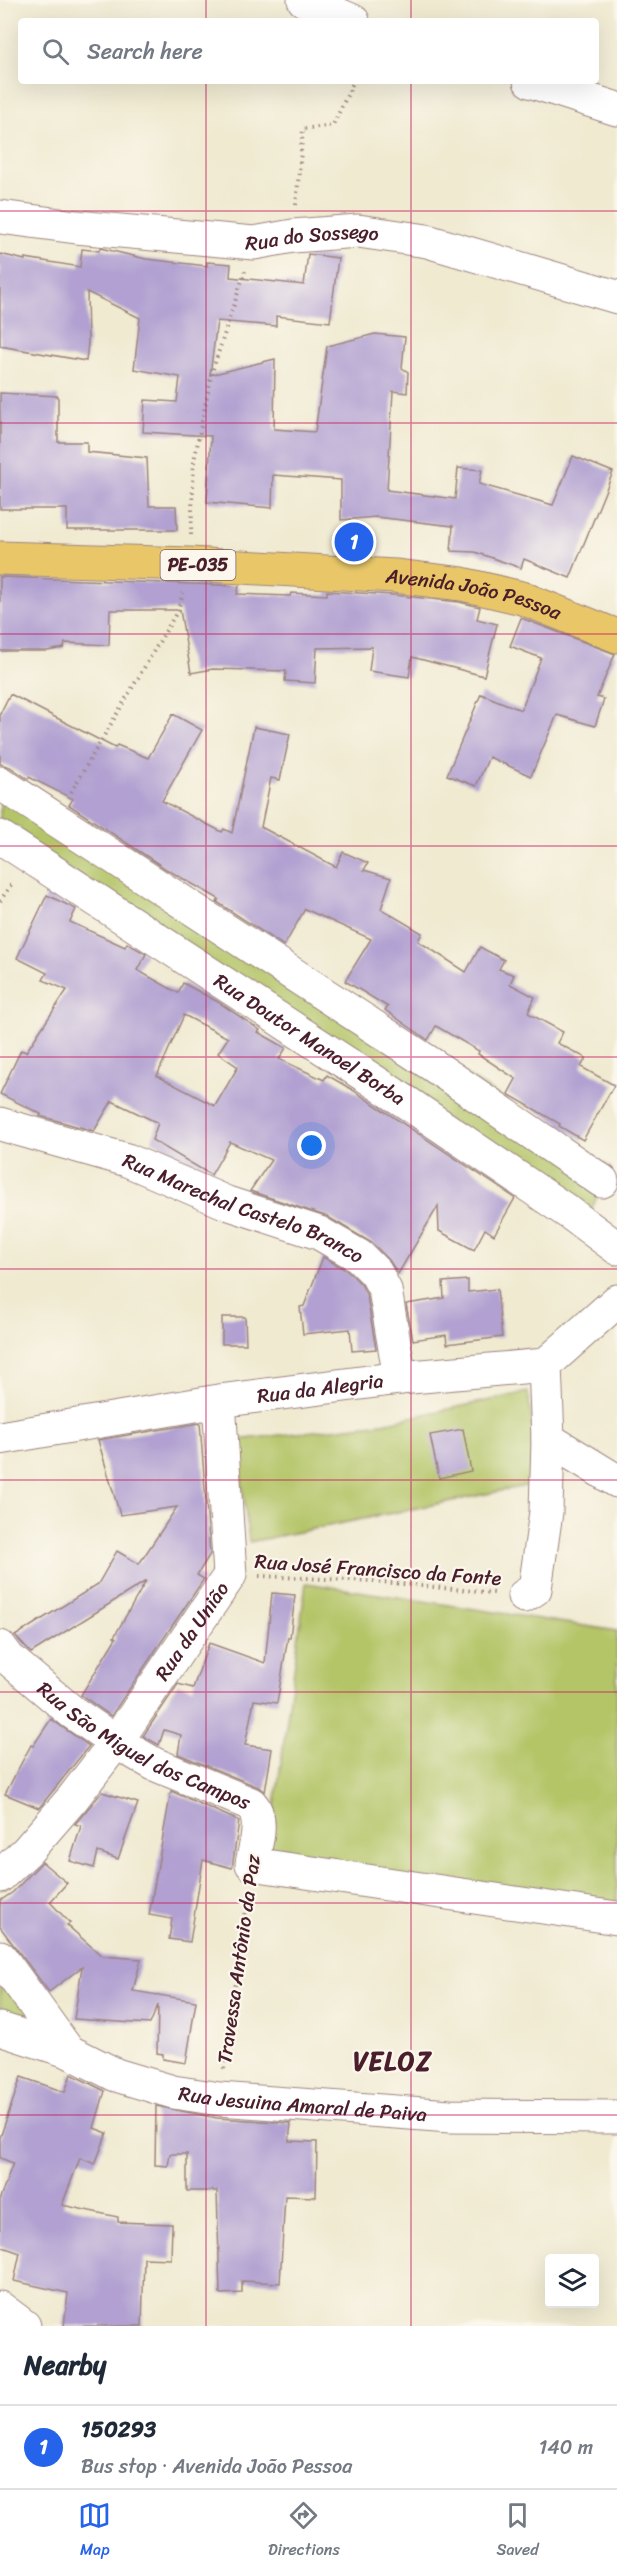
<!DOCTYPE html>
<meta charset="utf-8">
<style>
body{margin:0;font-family:Sriracha,sans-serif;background:#f6f6f7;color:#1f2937}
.controls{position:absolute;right:18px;bottom:18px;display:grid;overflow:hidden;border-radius:6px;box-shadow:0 6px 24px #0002}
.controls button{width:54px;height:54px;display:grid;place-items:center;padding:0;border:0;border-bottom:2px solid #e0e1e3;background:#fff;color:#1f2937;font:30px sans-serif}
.you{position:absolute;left:312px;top:1146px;width:21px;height:21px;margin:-15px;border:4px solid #fff;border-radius:50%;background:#1a73e8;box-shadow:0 0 0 9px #1a73e833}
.badge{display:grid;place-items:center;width:39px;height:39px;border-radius:50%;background:#2563eb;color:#fff;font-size:20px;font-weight:700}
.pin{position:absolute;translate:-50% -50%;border:3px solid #fff;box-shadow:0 2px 6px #0006}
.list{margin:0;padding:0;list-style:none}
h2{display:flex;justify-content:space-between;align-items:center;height:78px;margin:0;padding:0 24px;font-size:26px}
h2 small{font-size:20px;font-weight:400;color:#747a83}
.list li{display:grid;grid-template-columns:39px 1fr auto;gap:18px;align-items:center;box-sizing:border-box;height:84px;padding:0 24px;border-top:2px solid #e0e1e3}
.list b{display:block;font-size:22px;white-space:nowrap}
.list p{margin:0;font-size:20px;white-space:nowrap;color:#747a83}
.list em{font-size:20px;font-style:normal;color:#747a83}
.icon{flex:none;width:33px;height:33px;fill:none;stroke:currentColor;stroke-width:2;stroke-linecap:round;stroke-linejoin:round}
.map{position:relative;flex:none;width:617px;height:2326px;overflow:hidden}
.search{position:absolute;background:#fff;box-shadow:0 6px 24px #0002;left:18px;right:18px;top:18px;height:66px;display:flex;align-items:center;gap:15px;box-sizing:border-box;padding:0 21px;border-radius:6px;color:#747a83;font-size:22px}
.sheet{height:162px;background:#fff}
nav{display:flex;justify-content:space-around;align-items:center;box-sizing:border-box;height:84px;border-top:2px solid #e0e1e3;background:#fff;font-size:16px;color:#747a83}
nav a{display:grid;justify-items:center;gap:3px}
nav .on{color:#2563eb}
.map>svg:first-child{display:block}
.green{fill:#b4c568;stroke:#7f724a;stroke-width:1.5}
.building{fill:#b1a0d1;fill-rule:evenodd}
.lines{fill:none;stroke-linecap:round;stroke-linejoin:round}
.minor-casing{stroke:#9d847e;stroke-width:35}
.major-casing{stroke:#9d847e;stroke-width:35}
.path{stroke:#9d847e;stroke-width:4;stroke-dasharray:1.5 4.5;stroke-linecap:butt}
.minor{stroke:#fff;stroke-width:33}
.major{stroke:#e9c769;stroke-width:33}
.grid{fill:none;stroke:#c2185b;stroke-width:1.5;stroke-opacity:0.55}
.labels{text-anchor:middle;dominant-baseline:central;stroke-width:4.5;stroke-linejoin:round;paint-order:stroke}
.shield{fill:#fbf7ec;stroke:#7f6065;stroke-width:1.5}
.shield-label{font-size:18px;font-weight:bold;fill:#4a1f2b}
.street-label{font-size:20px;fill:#4a1f2b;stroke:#fbf7ec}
.district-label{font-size:26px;font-weight:bold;letter-spacing:1.5px;fill:#4a1f2b;stroke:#fbf7ec}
</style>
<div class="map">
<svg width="617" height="2326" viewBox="0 0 617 2326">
<rect width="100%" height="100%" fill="#fbf7ec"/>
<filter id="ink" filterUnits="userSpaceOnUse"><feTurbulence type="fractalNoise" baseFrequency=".0167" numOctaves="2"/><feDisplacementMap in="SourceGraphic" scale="12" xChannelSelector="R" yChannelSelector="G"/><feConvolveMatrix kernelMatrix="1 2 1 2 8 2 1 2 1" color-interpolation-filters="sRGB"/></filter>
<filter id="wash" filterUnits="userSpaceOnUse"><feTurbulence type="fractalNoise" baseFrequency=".008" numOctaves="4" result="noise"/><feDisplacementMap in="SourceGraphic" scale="24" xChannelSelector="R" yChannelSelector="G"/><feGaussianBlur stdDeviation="1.35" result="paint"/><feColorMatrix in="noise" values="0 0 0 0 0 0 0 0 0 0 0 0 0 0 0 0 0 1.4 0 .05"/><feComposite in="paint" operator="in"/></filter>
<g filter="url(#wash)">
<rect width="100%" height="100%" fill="#f0ead1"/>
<g class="green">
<path d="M0,774L611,1168L590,1212L0,830Z"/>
<path d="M528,1392L540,1483L249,1542L237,1440L383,1423Z"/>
<path d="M306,1583L617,1631V1912L267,1863Z"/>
<path d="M0,1968L50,2027L0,2008Z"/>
</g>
<g id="blocks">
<g class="building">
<path d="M100,248L146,259L207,266V262L231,264L230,277L304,285L308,254L338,258L330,322L276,316V326L217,321L210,375L275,359L274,429L315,432L327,346L375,334L405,337L402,368L408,372L407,393L393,391L387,490L455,499L458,468L482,470L479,484L553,505L573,456L613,472L570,578L524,559L521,568L475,552L451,551L453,526L376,517L341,520V480L273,475L272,508L207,502L211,436L143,432L145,400L177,402L180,377L134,369L140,318L87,292L88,343L86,361L0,346V254L25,260V258L80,267L82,249L99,251Z"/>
<path d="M0,393L58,396V442H87V452L147,458L149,506H176L177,530H67V509H0Z"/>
<path d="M0,577L220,585L239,587L237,594L290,596L291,593L327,595V591L393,595L459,602L480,607L477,619L497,624L484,676L412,657L409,677L369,671L372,647L317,648L315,683L285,681L286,671L213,669L191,673L180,610H110L109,645L65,643L64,648L47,651H0Z"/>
<path d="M521,618L615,654L597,697L604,699L595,726L557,715L531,776L489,757L476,786L447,775L481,694L521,710L541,658L510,646Z"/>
<path d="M10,694L115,748L117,745L148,758L173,714L202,730L162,801L222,832L224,829L232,833L254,727L290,734L280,780L271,778L261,827L336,867L343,852L368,863L364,870L391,878L381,909L422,933L418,941L466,972L480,947L504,960L499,969L514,975L510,984L535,997L528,1013L563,1032L557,1043L586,1058L581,1067L614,1085L583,1140L559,1126L560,1124L508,1094L516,1079L478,1054L479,1051L436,1026L428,1040L385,1010L388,1007L345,981L371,939L305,909L284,946L217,902L219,899L166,869L69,805L73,799L29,777L28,779L10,767L0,764V714Z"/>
<path d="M47,895L76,909L70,922L125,947L127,943L146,954L137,970L178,993L183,983L218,1002L260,1030L258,1032L286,1048L279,1059L324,1080L327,1075L351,1089L515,1198L494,1235L485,1229L474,1250L439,1231L438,1206L398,1274L389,1260L372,1243L328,1217L250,1191L271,1160L230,1142L211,1175L152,1140L158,1123L112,1101L94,1131L40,1116L41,1114L0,1094L21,1050L26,1052L67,990L43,980L47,973L17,958ZM184,1015L228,1038L218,1053L238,1067L215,1106L157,1076Z"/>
<path d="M323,1257L348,1271L361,1284L367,1296L376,1349L352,1351L350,1329L303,1334L300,1307L304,1306Z"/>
<path d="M468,1280V1292L497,1289L502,1337L447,1344L446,1335L413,1340L406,1304L444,1298L443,1282Z"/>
<path d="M222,1317H245L246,1344H222Z"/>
<path d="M200,1423L210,1554L197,1575L204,1579L111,1716L81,1695L116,1638L114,1637L146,1581L31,1653L15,1636L98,1584L117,1551L139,1564L177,1507L120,1515L98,1440Z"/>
<path d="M463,1429L471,1471L439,1478L430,1435Z"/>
<path d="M272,1593L295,1595L290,1638L288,1637L277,1703L254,1700L245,1745L272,1749L265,1792L258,1787L178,1754L181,1735L164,1730L159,1745L143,1736L178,1684L193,1688L209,1643L265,1663Z"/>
<path d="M51,1719L89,1746L39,1808L5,1794L31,1745L33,1746Z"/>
<path d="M171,1791L239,1821L232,1868L203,1860L190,1942L169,1939L172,1919L149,1915Z"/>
<path d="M102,1792L138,1803L118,1859L98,1852L94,1868L70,1861L81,1826L75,1824Z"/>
<path d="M42,1862L67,1883L50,1902L70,1923L67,1925L102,1956L141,1959L133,1991L196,2001L186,2063L163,2059V2054L157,2053L158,2005L150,2024L74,2019L82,1967L49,1992L0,1927V1901L13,1892Z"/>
<path d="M71,2074L105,2091L94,2128L107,2133L95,2164L80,2158L62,2205L118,2217V2222L172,2224L171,2259L144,2258L142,2326H64L68,2293L14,2281L20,2253L0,2246V2198L13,2163L0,2158V2138L21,2077L65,2092Z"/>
<path d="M156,2106L217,2118L291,2123L289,2141L317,2142L316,2197L285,2196L280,2283L242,2281V2293L220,2294L217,2191H187V2154H170L168,2166L155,2165Z"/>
</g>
</g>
</g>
<g filter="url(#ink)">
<use href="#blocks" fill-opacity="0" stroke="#9d847e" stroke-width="1.5"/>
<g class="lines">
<defs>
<g id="minor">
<path d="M304,0L353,21"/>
<path d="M530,81L617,109"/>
<path id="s1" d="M0,217L76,227L254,243L293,236L358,231L427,241L617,297"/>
<path d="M0,783L434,1066L602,1181"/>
<path id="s2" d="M0,837L409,1104L571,1214L617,1248"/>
<path id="s3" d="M0,1124L127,1160L227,1203L319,1233L359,1256L376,1273L385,1290L400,1378"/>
<path id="s4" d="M0,1438L219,1401L400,1378L545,1365L617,1301"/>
<path d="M548,1439L617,1481"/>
<path d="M524,1596L535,1589L546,1512L548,1439L545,1365"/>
<path id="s5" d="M0,1647L9,1659L72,1712L116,1742L154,1764L251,1804C265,1819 255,1846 252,1864L617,1918"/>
<path id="s6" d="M0,1876L27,1851L73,1798L116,1742L230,1575L219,1401"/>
<path d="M0,1957L68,2051"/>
<path id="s7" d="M0,2029L68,2051L116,2075L173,2092L220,2099L450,2116L617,2117"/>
<path d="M0,2308L24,2326"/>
</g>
<g id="major">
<path id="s8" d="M0,558L190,564L395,576L462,584L522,598L617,636"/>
</g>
</defs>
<use href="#minor" class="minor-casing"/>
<use href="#major" class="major-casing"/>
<g class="path">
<path d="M296,205L303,129L333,125L354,81"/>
<path d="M191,535L194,461L212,372L245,271"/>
<path d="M71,792L178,610L183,593"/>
<path d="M0,901L13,882"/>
<path d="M259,1576L372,1581L494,1593"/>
<path d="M224,2069L248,1895"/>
</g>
<use href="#minor" class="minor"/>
<use href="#major" class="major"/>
</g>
</g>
<path class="grid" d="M206,0V21M411,0V21M206,81V2326M411,81V2326M0,211H617M0,423H617M0,634H617M0,846H617M0,1057H617M0,1269H617M0,1480H617M0,1692H617M0,1903H617M0,2115H617"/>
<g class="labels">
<rect class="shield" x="160.5" y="550" width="75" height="30" rx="4.5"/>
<g class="shield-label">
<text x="198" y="565">PE-035</text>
</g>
<g class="street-label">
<text stroke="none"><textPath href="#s1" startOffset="314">Rua do Sossego</textPath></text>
<text stroke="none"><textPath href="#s8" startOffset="476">Avenida João Pessoa</textPath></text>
<text stroke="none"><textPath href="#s2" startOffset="370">Rua Doutor Manoel Borba</textPath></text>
<text stroke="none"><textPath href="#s3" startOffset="258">Rua Marechal Castelo Branco</textPath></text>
<text stroke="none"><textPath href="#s4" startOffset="324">Rua da Alegria</textPath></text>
<text transform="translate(378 1570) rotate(4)">Rua José Francisco da Fonte</text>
<text stroke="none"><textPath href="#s6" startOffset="312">Rua da União</textPath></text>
<text stroke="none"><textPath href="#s5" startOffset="177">Rua São Miguel dos Campos</textPath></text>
<text transform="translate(239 1959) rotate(-82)">Travessa Antônio da Paz</text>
<text stroke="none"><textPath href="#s7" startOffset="315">Rua Jesuina Amaral de Paiva</textPath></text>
</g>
<g class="district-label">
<text x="393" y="2061">VELOZ</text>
</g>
</g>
</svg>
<div class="controls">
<button><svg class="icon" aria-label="layers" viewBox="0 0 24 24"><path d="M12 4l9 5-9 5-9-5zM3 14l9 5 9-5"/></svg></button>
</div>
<div class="you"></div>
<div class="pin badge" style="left:354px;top:542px">1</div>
<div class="search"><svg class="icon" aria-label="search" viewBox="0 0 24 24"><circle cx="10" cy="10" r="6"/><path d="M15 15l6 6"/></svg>Search here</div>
</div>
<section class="sheet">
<h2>Nearby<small></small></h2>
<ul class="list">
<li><span class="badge">1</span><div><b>150293</b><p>Bus stop · Avenida João Pessoa</p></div><em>140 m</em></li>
</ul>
</section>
<nav>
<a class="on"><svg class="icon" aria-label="map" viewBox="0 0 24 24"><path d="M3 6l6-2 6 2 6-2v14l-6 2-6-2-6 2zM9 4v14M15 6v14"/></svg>Map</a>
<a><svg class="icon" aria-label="directions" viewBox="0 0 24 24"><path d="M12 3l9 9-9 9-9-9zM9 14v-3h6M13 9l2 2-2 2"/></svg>Directions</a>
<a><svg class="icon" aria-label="saved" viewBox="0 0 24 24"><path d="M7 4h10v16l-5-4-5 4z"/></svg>Saved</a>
</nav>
